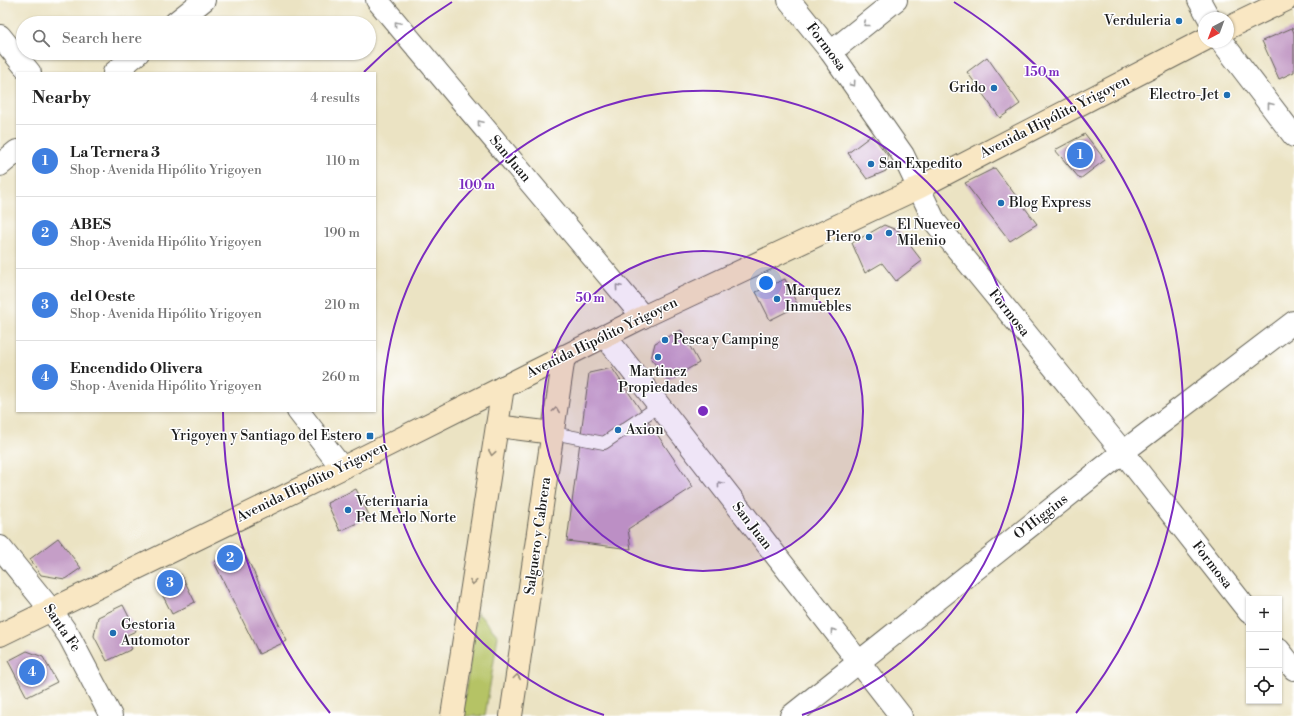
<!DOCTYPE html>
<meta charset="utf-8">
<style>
body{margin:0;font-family:"Libre Bodoni",serif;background:#f6f6f6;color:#222}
.controls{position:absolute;right:12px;bottom:12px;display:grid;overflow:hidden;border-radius:0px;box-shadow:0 1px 3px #0004}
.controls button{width:36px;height:36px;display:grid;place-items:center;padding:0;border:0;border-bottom:1px solid #e0e0e0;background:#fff;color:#222;font:20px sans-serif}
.compass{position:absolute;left:1198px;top:12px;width:36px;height:36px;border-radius:50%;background:#fff;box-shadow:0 1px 3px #0004;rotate:221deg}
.you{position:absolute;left:766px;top:283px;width:14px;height:14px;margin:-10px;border:3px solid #fff;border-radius:50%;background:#1a73e8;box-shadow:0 0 0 6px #1a73e833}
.badge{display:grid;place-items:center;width:26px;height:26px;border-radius:50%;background:#b45309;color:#fff;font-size:13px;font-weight:700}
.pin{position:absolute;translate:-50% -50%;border:2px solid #fff;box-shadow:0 1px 4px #0006}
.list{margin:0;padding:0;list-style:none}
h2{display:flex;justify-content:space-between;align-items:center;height:52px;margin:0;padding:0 16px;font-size:17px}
h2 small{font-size:13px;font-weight:400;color:#767676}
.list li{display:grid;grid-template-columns:26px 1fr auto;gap:12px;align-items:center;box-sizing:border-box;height:72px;padding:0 16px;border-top:1px solid #e0e0e0}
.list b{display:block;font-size:15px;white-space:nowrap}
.list p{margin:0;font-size:13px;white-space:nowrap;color:#767676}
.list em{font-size:13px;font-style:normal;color:#767676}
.icon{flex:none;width:22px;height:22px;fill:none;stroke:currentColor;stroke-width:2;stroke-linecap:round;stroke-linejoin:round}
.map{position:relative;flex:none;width:1294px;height:716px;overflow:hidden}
.search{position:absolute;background:#fff;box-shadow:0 1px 3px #0004;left:16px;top:16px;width:360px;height:44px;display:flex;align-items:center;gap:10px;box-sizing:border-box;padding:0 14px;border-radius:22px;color:#767676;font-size:15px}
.panel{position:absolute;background:#fff;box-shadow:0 1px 3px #0004;left:16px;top:72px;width:360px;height:340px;border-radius:0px}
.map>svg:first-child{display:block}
.green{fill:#b5c365;stroke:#687040}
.building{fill:#c59ec7}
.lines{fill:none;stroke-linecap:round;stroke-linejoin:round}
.service-casing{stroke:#646256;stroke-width:14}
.minor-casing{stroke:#646256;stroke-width:24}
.secondary-casing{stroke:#646256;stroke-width:24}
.service{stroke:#fff;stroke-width:12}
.minor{stroke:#fff;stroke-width:22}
.secondary{stroke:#f9e7c3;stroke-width:22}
.oneway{stroke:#999}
.oneway2{stroke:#968c78}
.ring{fill:none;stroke:#7b2cbf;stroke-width:2}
.poi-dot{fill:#1f6fb2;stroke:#fff;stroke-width:1.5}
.labels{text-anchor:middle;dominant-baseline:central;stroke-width:3;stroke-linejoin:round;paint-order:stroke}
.poi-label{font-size:14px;fill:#1c1c1c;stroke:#fff;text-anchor:start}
.street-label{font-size:14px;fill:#1c1c1c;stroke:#fff}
.centre{fill:#7b2cbf;stroke:#fff;stroke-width:2}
.ring-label{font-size:12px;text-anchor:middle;font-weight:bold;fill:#7b2cbf;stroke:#fff;stroke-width:3;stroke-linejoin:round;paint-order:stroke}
</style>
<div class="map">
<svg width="1294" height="716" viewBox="0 0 1294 716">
<rect width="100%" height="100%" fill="#fff"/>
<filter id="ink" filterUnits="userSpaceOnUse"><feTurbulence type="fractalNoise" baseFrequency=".025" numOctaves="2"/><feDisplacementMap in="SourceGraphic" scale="8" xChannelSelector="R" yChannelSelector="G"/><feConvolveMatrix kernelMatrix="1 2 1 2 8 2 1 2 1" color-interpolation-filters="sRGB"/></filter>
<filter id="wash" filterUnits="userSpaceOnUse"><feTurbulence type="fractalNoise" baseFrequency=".012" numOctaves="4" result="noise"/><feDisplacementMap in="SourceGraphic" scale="16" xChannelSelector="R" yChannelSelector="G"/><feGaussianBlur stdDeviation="0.9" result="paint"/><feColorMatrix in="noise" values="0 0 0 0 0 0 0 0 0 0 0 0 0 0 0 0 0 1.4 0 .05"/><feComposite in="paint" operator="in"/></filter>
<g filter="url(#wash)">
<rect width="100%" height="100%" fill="#ebe3c3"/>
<path class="green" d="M477,612L498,636L485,716H462Z"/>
<g id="blocks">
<g class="building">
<path d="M1292,28L1294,33V72L1279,79L1262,41Z"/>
<path d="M987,57L1020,104L1000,118L967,72Z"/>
<path d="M1085,134L1105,160L1080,179L1055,150Z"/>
<path d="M872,135L888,156L886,171L867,179L848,153Z"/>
<path d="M995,168L1037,224L1010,241L965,183Z"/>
<path d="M884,225L899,231L922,261L896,281L882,263L865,273L852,243Z"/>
<path d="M785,279L798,306L770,320L756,292Z"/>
<path d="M681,330L699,363L668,380L651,359L655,343Z"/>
<path d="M612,368L693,487L628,529L631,549L567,541L589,373Z"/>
<path d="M356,489L370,517L340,531L327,503Z"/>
<path d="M58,538L81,568L65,579L41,575L30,559Z"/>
<path d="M242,548L287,641L259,654L214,562Z"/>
<path d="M181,574L195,602L172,614L158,586Z"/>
<path d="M123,605L136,631L125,636L132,649L107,661L94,636L98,617Z"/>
<path d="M27,651L43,657L57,682L27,697L8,661Z"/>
</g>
</g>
</g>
<g filter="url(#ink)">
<use href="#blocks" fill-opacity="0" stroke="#646256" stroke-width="1"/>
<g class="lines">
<defs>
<path id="service" d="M553,433L604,443L659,406"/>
<g id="minor">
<path d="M377,0L643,317"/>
<path d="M789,0L831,52L903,155L935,222L1123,452L1249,612"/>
<path d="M1199,0L1209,18"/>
<path d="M175,23L204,0"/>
<path d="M0,36L30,73"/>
<path d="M1222,42L1294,136"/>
<path d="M831,52L896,0"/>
<path d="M114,73L138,53"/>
<path d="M0,165L17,151"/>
<path d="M605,336L901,716"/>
<path d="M298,411L342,468"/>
<path d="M0,547L51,610L69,636L111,716"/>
<path d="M1279,650L1294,669"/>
<path d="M791,716L1123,452L1294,322"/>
</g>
<g id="secondary">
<path d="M1228,28L1286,0"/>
<path d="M497,426L553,433"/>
<path d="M0,635L342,468L643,317L920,187L1204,40"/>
<path d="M452,716L503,387"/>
<path d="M511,716L564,356"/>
</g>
</defs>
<use href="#service" class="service-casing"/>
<use href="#minor" class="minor-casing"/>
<use href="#secondary" class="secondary-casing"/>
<use href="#service" class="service"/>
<use href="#minor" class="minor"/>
<use href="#secondary" class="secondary"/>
</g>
<defs><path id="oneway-chevron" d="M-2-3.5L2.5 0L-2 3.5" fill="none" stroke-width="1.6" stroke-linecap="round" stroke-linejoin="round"/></defs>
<g class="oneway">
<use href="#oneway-chevron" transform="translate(397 24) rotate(-130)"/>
<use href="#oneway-chevron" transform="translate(866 24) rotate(141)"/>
<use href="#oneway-chevron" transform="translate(853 84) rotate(55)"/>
<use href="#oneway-chevron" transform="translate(1270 105) rotate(-128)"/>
<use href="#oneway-chevron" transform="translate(480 123) rotate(-130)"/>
<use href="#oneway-chevron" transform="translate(618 287) rotate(-130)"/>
<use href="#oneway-chevron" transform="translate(720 484) rotate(-128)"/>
<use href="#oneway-chevron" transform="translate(833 631) rotate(-128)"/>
</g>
<g class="oneway2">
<use href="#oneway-chevron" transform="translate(556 410) rotate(-82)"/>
<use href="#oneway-chevron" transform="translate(492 453) rotate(99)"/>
<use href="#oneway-chevron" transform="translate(473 582) rotate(99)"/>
<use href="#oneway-chevron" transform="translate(517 677) rotate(-82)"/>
</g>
</g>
<circle cx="703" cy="411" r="160" fill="#7b2cbf" fill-opacity=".12"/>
<g class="ring">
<circle cx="703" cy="411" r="160"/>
<path d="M604 715A320 320 0 1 1 802 715"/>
<path d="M330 713A480 480 0 0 1 223 411M364 72A480 480 0 0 1 452 2M954 2A480 480 0 0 1 1076 713"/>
</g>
<g class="poi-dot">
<circle cx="1179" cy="21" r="4"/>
<circle cx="994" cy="88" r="4"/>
<circle cx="1227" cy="95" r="4"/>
<circle cx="871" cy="164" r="4"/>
<circle cx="1001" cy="203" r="4"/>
<circle cx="889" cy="233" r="4"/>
<circle cx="869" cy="237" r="4"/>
<circle cx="777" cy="299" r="4"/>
<circle cx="665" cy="340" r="4"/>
<circle cx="658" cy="357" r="4"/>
<circle cx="618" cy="430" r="4"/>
<rect x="366" y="432" width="8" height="8" rx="2"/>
<circle cx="348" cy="510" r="4"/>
<circle cx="113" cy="633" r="4"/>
</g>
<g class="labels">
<g class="poi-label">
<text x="1171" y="21" text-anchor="end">Verduleria</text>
<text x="986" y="88" text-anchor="end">Grido</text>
<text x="1219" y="95" text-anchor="end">Electro-Jet</text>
<text x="879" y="164">San Expedito</text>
<text x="1009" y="203">Blog Express</text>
<text x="897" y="225">El Nueveo<tspan x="897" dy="16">Milenio</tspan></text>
<text x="861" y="237" text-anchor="end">Piero</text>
<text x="785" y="291">Marquez<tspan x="785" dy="16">Inmuebles</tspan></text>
<text x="673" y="340">Pesca y Camping</text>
<text x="658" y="372" text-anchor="middle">Martinez<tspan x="658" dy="16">Propiedades</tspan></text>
<text x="626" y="430">Axion</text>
<text x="362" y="436" text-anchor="end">Yrigoyen y Santiago del Estero</text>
<text x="356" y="502">Veterinaria<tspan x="356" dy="16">Pet Merlo Norte</tspan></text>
<text x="121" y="625">Gestoria<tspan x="121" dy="16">Automotor</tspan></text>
</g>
<g class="street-label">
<text transform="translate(826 47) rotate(53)">Formosa</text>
<text transform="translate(1055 117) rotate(-27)">Avenida Hipólito Yrigoyen</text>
<text transform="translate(510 159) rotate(50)">San Juan</text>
<text transform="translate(1009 313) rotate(51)">Formosa</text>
<text transform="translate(602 338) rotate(-26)">Avenida Hipólito Yrigoyen</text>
<text transform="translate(312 482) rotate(-26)">Avenida Hipólito Yrigoyen</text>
<text transform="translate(1041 517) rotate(-38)">O´Higgins</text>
<text transform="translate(752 526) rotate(52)">San Juan</text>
<text transform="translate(538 536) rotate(-82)">Salguero y Cabrera</text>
<text transform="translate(1212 565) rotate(52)">Formosa</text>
<text transform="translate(62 628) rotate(56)">Santa Fe</text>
</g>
</g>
<circle cx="703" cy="411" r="6" class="centre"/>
<g class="ring-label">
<text x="1042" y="76">150 m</text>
<text x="477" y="189">100 m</text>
<text x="590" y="302">50 m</text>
</g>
</svg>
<div class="controls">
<button>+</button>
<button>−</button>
<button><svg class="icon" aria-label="locate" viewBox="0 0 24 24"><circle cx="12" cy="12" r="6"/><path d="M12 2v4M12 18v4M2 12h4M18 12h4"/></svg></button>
</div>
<svg class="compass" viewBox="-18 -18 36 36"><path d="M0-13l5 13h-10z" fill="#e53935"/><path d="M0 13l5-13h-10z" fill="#767676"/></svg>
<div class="you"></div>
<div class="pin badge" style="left:1080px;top:155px;background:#3f7fe0">1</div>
<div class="pin badge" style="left:230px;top:558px;background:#3f7fe0">2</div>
<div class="pin badge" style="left:170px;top:583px;background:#3f7fe0">3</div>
<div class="pin badge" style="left:32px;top:672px;background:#3f7fe0">4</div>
<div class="search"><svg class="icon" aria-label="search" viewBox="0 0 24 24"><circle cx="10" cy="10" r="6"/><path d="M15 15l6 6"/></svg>Search here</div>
<section class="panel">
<h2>Nearby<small>4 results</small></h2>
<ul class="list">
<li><span class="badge" style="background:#3f7fe0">1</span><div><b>La Ternera 3</b><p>Shop · Avenida Hipólito Yrigoyen</p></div><em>110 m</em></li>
<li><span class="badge" style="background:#3f7fe0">2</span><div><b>ABES</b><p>Shop · Avenida Hipólito Yrigoyen</p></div><em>190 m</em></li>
<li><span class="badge" style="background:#3f7fe0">3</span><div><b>del Oeste</b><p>Shop · Avenida Hipólito Yrigoyen</p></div><em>210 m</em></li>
<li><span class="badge" style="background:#3f7fe0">4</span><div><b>Encendido Olivera</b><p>Shop · Avenida Hipólito Yrigoyen</p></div><em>260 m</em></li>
</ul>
</section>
</div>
